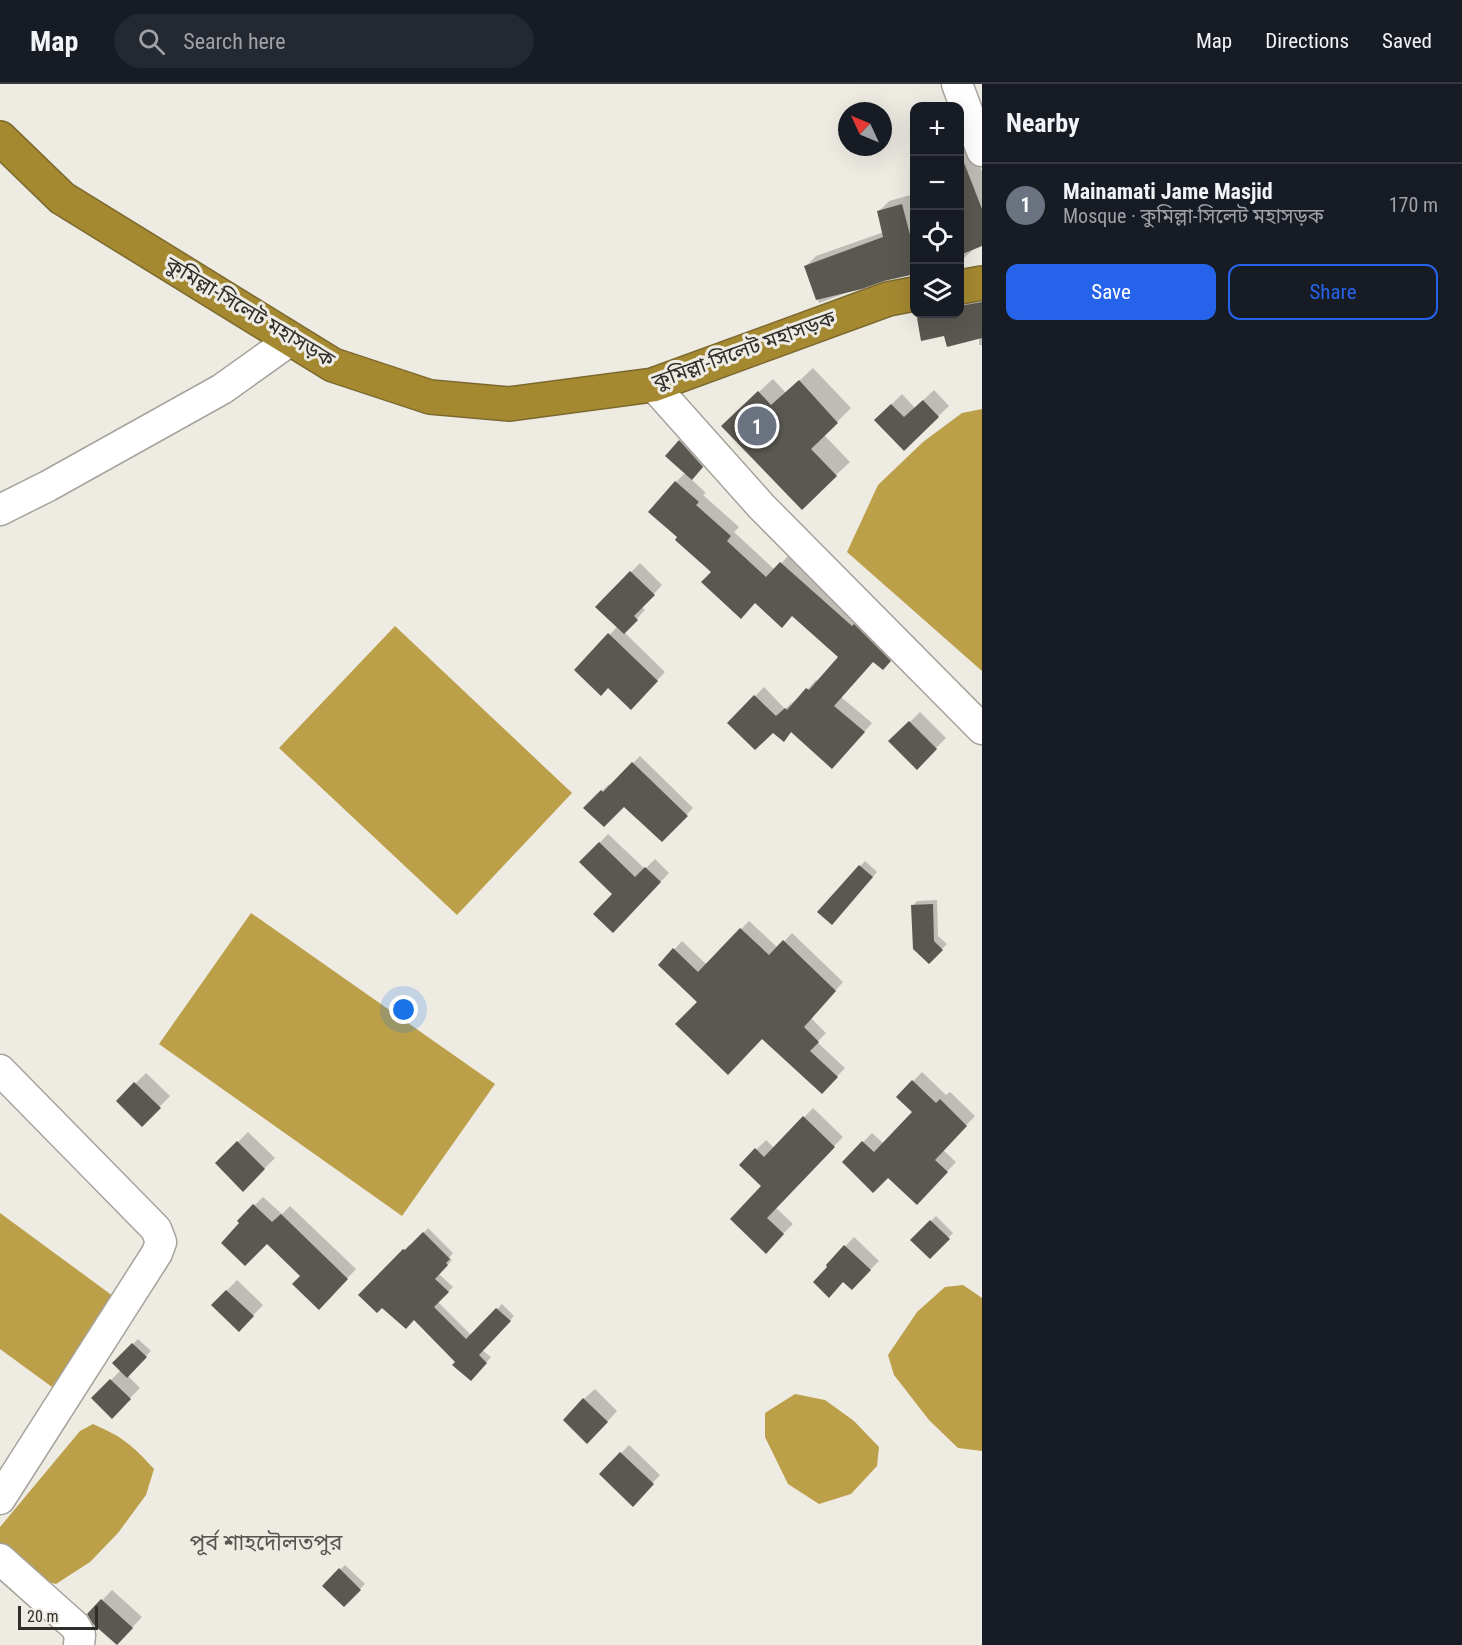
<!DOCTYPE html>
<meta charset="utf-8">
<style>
body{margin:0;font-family:"Roboto Condensed","Noto Sans Bengali",sans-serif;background:#242831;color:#f1f3f6}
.controls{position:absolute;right:18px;top:18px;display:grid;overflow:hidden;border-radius:12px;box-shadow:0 6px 24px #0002}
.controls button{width:54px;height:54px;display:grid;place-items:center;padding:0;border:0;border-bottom:2px solid #363941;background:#171b24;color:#f1f3f6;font:30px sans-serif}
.compass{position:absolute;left:838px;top:18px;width:54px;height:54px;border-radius:50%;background:#171b24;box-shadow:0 6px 24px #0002;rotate:314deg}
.scale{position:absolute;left:18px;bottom:15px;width:80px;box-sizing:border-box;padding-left:6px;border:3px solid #2f2e2b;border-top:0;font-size:16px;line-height:21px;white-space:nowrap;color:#2f2e2b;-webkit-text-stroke:4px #eeebe3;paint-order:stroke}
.you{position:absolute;left:404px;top:926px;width:21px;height:21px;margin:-15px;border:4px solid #fff;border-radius:50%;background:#1a73e8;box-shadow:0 0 0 9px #1a73e833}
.badge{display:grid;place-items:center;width:39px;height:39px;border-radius:50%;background:#2563eb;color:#fff;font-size:20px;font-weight:700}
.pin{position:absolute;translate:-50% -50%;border:3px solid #fff;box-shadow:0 2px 6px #0006}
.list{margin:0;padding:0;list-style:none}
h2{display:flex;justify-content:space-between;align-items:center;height:78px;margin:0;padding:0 24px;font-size:26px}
h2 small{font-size:20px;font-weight:400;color:#9ea1a6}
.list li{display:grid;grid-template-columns:39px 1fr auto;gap:18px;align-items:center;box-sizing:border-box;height:84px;padding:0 24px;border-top:2px solid #363941}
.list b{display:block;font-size:22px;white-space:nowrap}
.list p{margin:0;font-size:20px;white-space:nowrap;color:#9ea1a6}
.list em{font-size:20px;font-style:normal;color:#9ea1a6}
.actions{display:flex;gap:12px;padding:18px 24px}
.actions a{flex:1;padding:14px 0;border:2px solid #2563eb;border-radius:12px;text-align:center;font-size:21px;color:#2563eb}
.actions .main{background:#2563eb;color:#fff}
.icon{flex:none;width:33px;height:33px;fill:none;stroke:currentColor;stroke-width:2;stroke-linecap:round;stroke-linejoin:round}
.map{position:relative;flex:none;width:982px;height:1561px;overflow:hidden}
header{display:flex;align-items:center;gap:36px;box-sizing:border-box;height:84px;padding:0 30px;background:#171b24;border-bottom:2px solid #363941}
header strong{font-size:28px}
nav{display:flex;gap:33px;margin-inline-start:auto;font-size:21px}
.search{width:420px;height:54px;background:#242831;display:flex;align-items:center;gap:15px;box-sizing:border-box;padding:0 21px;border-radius:33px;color:#9ea1a6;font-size:22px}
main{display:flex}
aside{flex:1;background:#171b24}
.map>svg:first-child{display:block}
.water{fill:#bc9f49}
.shadow{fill:#0003}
.building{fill:#5a5851}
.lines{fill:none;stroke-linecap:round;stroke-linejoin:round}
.street-casing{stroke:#a5a39c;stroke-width:33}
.highway-casing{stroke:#7c692f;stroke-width:36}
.street{stroke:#fff;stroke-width:30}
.highway{stroke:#a58931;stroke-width:33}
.labels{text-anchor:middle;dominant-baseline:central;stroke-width:6;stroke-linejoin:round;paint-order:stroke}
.street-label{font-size:21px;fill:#2f2e2b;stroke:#eeebe3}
.neighbourhood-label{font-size:22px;fill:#57554f;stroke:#eeebe3}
</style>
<header>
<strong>Map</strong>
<div class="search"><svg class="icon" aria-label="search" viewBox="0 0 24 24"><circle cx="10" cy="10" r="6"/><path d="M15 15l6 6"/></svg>Search here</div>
<nav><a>Map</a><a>Directions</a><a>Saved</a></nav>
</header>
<main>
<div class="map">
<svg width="982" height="1561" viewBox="0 0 982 1561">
<rect width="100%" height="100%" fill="#eeebe3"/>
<g class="water">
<path d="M982,325V587L847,468L878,401L923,358L962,329Z"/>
<path d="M395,542L572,709L457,831L279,664Z"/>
<path d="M251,829L495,1000L402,1132L159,960Z"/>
<path d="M0,1129L117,1215L52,1303L0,1265Z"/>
<path d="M963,1201L982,1214V1367L958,1364L929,1336L894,1291L888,1271L917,1228L945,1203Z"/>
<path d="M795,1310L825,1316L854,1337L879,1363L877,1382L851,1410L819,1420L788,1400L765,1353V1329Z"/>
<path d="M93,1340C123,1353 132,1361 154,1385L146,1411L118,1449L90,1478L56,1500L26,1492L0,1464V1443L80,1347Z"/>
</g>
<g class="shadow">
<path d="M969,51L982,88V160L974,165L963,175L960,176V55Z"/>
<path d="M914,110V189L881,196L819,219L806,182L816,172L884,148L879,127L889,117Z"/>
<path d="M982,209V261H979V253L945,250L918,235L923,230H960V214Z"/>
<path d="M813,284L851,324L824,351L850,378L836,391L736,329L773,295L786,309Z"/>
<path d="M934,306L949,322L904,365L876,336L902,310L915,324Z"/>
<path d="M690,347L713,372L691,395L706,409L703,411L739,443L734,448L775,486L789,471L898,568L883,584L874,576L841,613L872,639L841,674L792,647L783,656L772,647L729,639L764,603L785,625L794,617L796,618L816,596L818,598L840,572L793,531L755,518L713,487L676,398L686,388L667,372Z"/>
<path d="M640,479L662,501L642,523L645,526L624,548L665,588L631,624L608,603L576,585L618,542L597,523Z"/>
<path d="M920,628L946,654L917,683L891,657Z"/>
<path d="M640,672L693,724L662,756L624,721L586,724L609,700L611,702Z"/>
<path d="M608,750L645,785L655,775L669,789L622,838L614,810L581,778Z"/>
<path d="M865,777L877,788L837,834L819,827Z"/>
<path d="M937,816L938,852L947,860L929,878L912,822L917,817Z"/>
<path d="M749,837L778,864L792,849L843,898L811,934L826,949L817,958L845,984L822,1008L763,953L699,918L660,881L682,857L707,881Z"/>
<path d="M922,988L946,1011L950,1008L975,1032L943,1066L956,1078L917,1119L888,1092L844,1078L872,1049L884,1060L914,1028L898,1013Z"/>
<path d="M146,989L170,1012L142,1041L118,1017Z"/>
<path d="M813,1024L843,1053L775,1123L793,1140L766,1167L763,1102L741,1081L766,1056L774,1064Z"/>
<path d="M248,1048L275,1074L243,1106L217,1079Z"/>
<path d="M263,1113L282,1130L290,1122L356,1185L319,1224L302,1192L267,1158L239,1136Z"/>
<path d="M936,1132L953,1149L930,1173L912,1156Z"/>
<path d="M428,1144L453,1169L449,1174L452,1176L439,1190L453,1203L438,1218L472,1252L502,1220L514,1232L482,1266L491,1273L476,1290L457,1278L414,1234L382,1222L360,1211L409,1161L411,1163Z"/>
<path d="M854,1153L879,1177L852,1204L828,1181Z"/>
<path d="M237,1196L263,1221L239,1246L213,1221Z"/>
<path d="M138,1255L151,1267L127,1291L140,1304L112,1332L93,1314L121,1286L114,1279Z"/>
<path d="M595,1305L617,1327L598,1348L584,1315Z"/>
<path d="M629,1361L660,1391L633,1420L601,1390Z"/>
<path d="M345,1481L365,1500L344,1521L324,1502Z"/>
<path d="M112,1506L142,1533L127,1549L89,1530Z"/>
</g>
<g class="building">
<path d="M960,71H961L982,125V162L960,171Z"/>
<path d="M902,120L915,170V190L884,197L862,205L816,216L804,182L883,153L877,127Z"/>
<path d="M982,218V254L947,263L944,252L921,257L917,234L939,230H960V222Z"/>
<path d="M799,296L838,339L811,365L837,392L802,426L721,342L758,307L771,321Z"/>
<path d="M923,316L939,333L904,367L874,336L891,320L904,333Z"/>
<path d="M679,356L703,383L692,396L665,372Z"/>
<path d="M675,397L699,418L696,421L731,452L727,457L766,493L780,478L852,542L854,540L891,577L883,586L873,578L834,622L865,648L832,685L791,648L784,658L773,649L755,666L727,639L754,611L776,632L785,624L787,626L806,604L809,606L838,573L792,532L782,544L755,519L741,535L701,498L711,488L675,456L677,453L648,428Z"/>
<path d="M630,487L655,511L634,532L638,536L624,550L595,523Z"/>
<path d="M608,549L658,597L631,626L608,604L601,612L574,586Z"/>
<path d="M909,637L937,665L917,686L888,657Z"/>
<path d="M632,678L688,732L662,758L624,723L604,743L583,724L601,706L603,708Z"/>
<path d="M599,758L635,793L645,783L661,798L613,849L593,830L612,810L579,778Z"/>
<path d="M859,781L873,793L832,841L817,828Z"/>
<path d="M933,820L934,857L943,866L929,880L913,865L911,821Z"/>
<path d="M740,844L769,871L783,856L836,907L804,943L819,958L810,967L838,993L822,1010L762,955L728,991L675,940L697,918L658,881L673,864L698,888Z"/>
<path d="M912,996L936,1019L940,1015L967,1042L935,1076L948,1088L917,1121L888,1094L873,1109L842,1078L862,1057L874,1068L912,1028L896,1013Z"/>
<path d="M134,998L161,1024L142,1043L116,1017Z"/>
<path d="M803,1032L835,1063L767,1134L784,1150L766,1170L730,1135L761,1102L739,1081L755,1064L764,1073Z"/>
<path d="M237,1057L265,1085L243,1108L215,1079Z"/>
<path d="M253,1120L272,1138L281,1130L348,1195L319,1226L292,1200L300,1192L267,1160L245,1182L221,1159L239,1139L237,1137Z"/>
<path d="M930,1136L950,1155L930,1175L910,1156Z"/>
<path d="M423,1148L450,1175L446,1179L448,1181L435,1195L449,1208L434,1223L466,1255L496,1224L511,1237L479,1271L487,1279L471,1297L452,1281L455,1278L414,1236L406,1245L382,1224L377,1229L358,1211L403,1165L405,1166Z"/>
<path d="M844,1161L871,1186L852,1206L843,1198L829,1214L813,1198L827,1183L826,1181Z"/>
<path d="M226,1206L254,1232L239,1248L211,1221Z"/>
<path d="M132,1259L147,1273L127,1294L112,1279Z"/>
<path d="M110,1295L131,1315L112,1335L91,1314Z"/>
<path d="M583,1314L608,1338L587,1360L563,1336Z"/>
<path d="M620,1368L654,1400L633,1423L599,1390Z"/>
<path d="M339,1484L361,1506L344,1523L322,1502Z"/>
<path d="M101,1515L133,1544L117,1561L93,1540L87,1530Z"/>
</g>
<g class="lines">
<defs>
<g id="street">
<path d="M957,0L982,67"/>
<path d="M653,301L761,422L982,645"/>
<path d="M0,426L48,402L222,305L292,255"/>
<path d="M0,986L156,1145L161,1158L157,1169L0,1415"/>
<path d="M0,1475L75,1542L80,1551L79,1561"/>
</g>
<g id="highway">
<path d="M0,54L62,114L333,281L430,313L510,320L653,301L888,215L914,210"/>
<path d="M960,203L982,199"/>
</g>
</defs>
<use href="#street" class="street-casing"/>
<use href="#highway" class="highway-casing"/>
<use href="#street" class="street"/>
<use href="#highway" class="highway"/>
</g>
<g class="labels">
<g class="street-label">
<text transform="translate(250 228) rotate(31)">কুমিল্লা-সিলেট মহাসড়ক</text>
<text transform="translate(744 266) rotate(-20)">কুমিল্লা-সিলেট মহাসড়ক</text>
</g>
<g class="neighbourhood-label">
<text x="266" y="1458">পূর্ব শাহদৌলতপুর</text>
</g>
</g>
</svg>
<div class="controls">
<button>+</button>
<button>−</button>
<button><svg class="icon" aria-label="locate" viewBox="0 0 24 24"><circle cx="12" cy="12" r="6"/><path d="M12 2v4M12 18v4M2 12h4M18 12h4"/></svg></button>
<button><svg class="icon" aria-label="layers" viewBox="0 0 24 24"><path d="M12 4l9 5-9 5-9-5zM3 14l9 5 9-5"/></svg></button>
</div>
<svg class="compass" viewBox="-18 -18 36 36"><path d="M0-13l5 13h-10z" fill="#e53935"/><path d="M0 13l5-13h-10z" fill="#9ea1a6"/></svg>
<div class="scale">20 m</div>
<div class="you"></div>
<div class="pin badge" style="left:757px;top:342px;background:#6b7280">1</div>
</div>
<aside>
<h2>Nearby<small></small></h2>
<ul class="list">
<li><span class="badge" style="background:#6b7280">1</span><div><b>Mainamati Jame Masjid</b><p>Mosque · কুমিল্লা-সিলেট মহাসড়ক</p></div><em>170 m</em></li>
</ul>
<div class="actions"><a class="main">Save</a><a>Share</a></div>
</aside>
</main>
